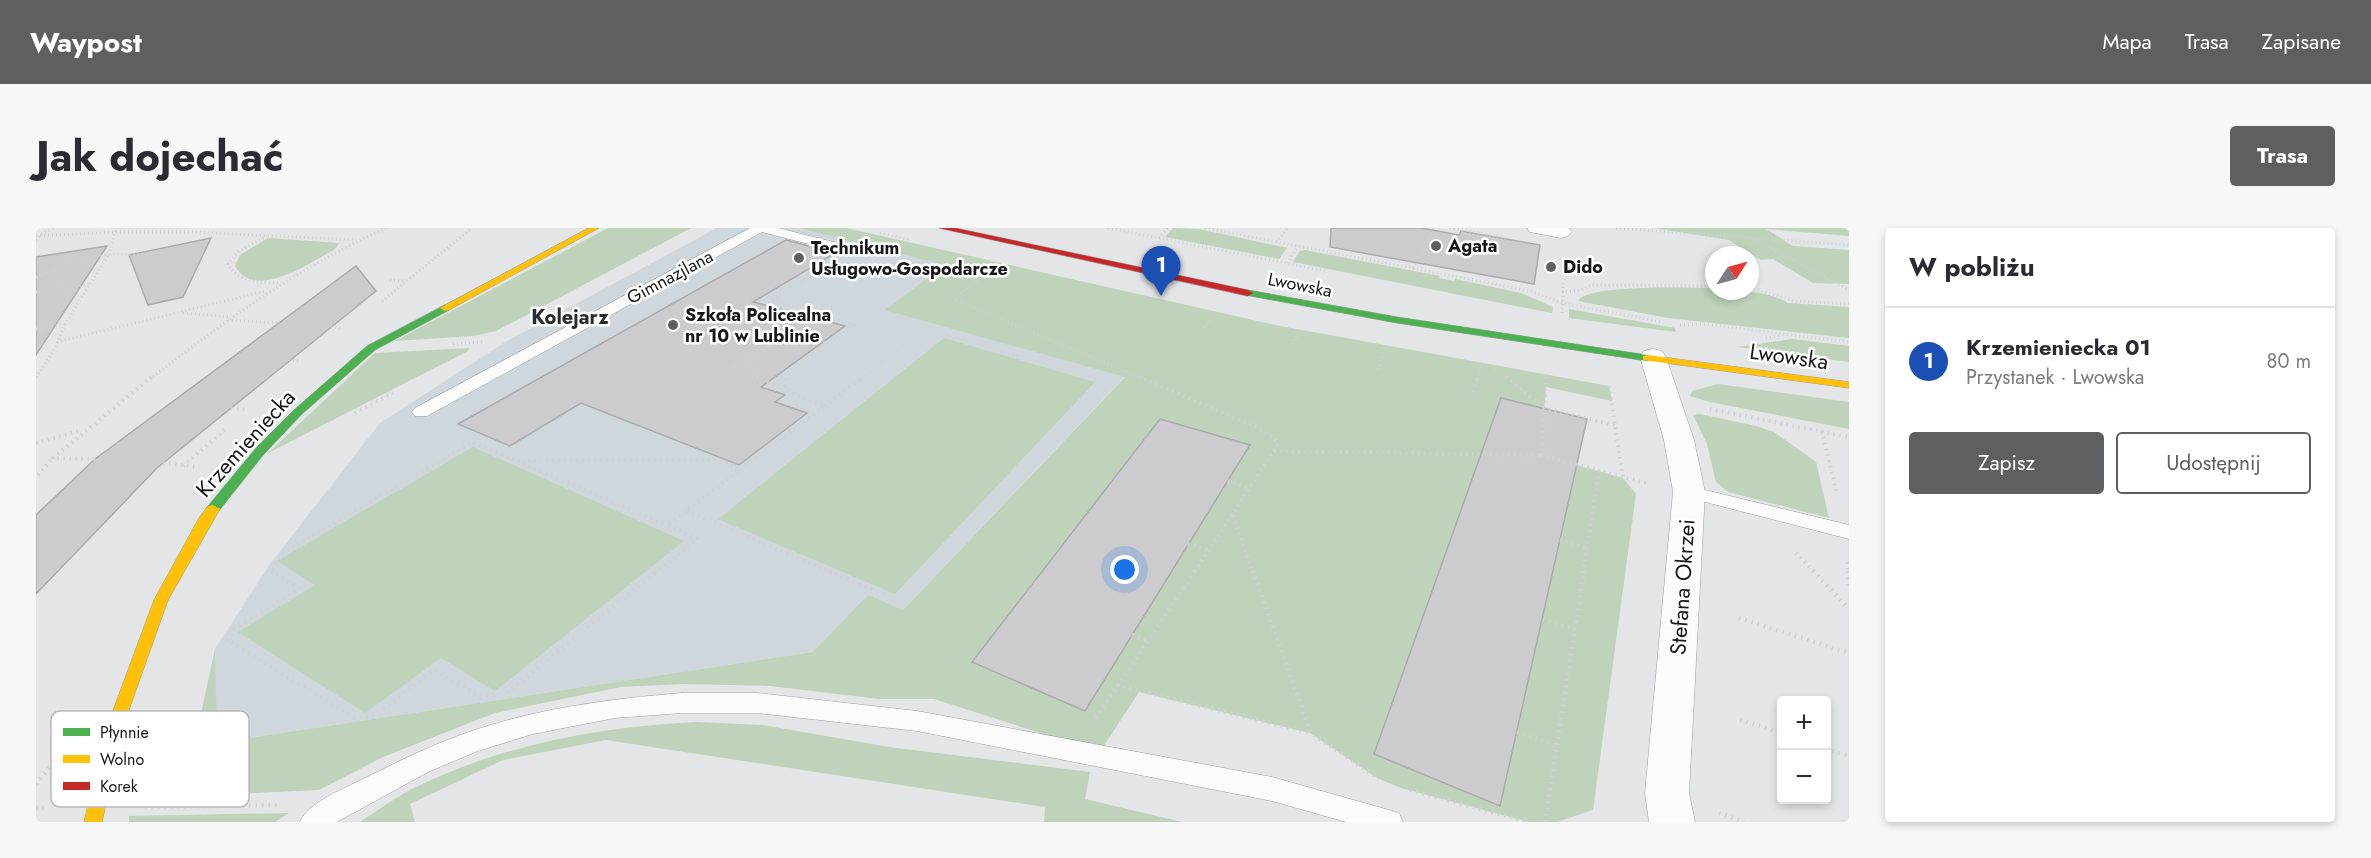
<!DOCTYPE html>
<html lang="pl">
<meta charset="utf-8">
<style>
body{margin:0;font-family:Jost,sans-serif;background:#f7f7f7;color:#2b2b33}
.controls{position:absolute;right:18px;bottom:18px;display:grid;overflow:hidden;border-radius:6px;box-shadow:0 3px 9px #0003}
.controls button{width:54px;height:54px;display:grid;place-items:center;padding:0;border:0;border-bottom:2px solid #e1e1e2;background:#fff;color:#2b2b33;font:30px sans-serif}
.compass{position:absolute;left:1669px;top:18px;width:54px;height:54px;border-radius:50%;background:#fff;box-shadow:0 3px 9px #0003;rotate:54deg}
.you{position:absolute;left:1089px;top:342px;width:21px;height:21px;margin:-15px;border:4px solid #fff;border-radius:50%;background:#1a73e8;box-shadow:0 0 0 9px #1a73e833}
.badge{display:grid;place-items:center;width:39px;height:39px;border-radius:50%;background:#5d5f60;color:#fff;font-size:20px;font-weight:700}
.pin{position:absolute;translate:-50% -50px;filter:drop-shadow(0 2px 3px #0008)}
.pin::after{content:'';position:absolute;top:32px;width:21px;height:18px;background:inherit;clip-path:polygon(0 0,100% 0,50% 100%)}
.list{margin:0;padding:0;list-style:none}
h2{display:flex;justify-content:space-between;align-items:center;height:78px;margin:0;padding:0 24px;font-size:26px}
h2 small{font-size:20px;font-weight:400;color:#7c7c81}
.list li{display:grid;grid-template-columns:39px 1fr auto;gap:18px;align-items:center;box-sizing:border-box;height:108px;padding:0 24px;border-top:2px solid #e1e1e2}
.list b{display:block;font-size:22px;white-space:nowrap}
.list p{margin:0;font-size:20px;white-space:nowrap;color:#7c7c81}
.list em{font-size:20px;font-style:normal;color:#7c7c81}
.actions{display:flex;gap:12px;padding:18px 24px}
.actions a{flex:1;padding:14px 0;border:2px solid #5d5f60;border-radius:6px;text-align:center;font-size:21px;color:#5d5f60}
.actions .main{background:#5d5f60;color:#fff}
.map{position:relative;flex:none;width:1813px;height:594px;overflow:hidden;border-radius:6px}
header{display:flex;align-items:center;gap:36px;box-sizing:border-box;height:84px;padding:0 30px;background:#5d5f60;color:#fff}
header strong{font-size:28px}
nav{display:flex;gap:33px;margin-inline-start:auto;font-size:21px}
.intro{display:flex;align-items:center;justify-content:space-between;box-sizing:border-box;height:144px;padding:0 36px}
h1{margin:0;font-size:42px}
.button{padding:15px 27px;border-radius:6px;background:#5d5f60;color:#fff;font-size:21px;font-weight:700}
main{display:flex;gap:36px;padding:0 36px}
aside{flex:1;background:#fff;border-radius:6px;box-shadow:0 3px 9px #0003}
.map>svg:first-child{display:block}
.built{fill:#cfd6dc}
.green{fill:#bed3ba}
.building{fill:#ccccce;stroke:#ababad;stroke-width:1.5}
.lines{fill:none;stroke-linecap:round;stroke-linejoin:round}
.lane-casing{stroke:#9d9fa1;stroke-width:1}
.street-casing{stroke:#9d9fa1;stroke-width:1}
.fast-casing{stroke:#9d9fa1;stroke-width:1}
.slow-casing{stroke:#9d9fa1;stroke-width:1}
.jam-casing{stroke:#9d9fa1;stroke-width:1}
.path-far2{stroke:#d0d1d1;stroke-width:3;stroke-dasharray:1 3;stroke-linecap:butt}
.path-far1{stroke:#d0d1d1;stroke-width:4;stroke-dasharray:1.5 4.5;stroke-linecap:butt}
.path{stroke:#d0d1d1;stroke-width:4.5;stroke-dasharray:1.5 5;stroke-linecap:butt}
.lane{fill:#fbfbfb;fill-rule:evenodd}
.street{fill:#fbfbfb;fill-rule:evenodd}
.fast{fill:#4caf50;fill-rule:evenodd}
.slow{fill:#ffc107;fill-rule:evenodd}
.jam{fill:#c62828;fill-rule:evenodd}
.poi-dot{fill:#5d5f60;stroke:#fff;stroke-width:2}
.labels{text-anchor:middle;dominant-baseline:central;stroke-width:5;stroke-linejoin:round;paint-order:stroke}
.far-poi-label{font-size:18px;font-weight:bold;fill:#151718;stroke:#fff;text-anchor:start}
.far-street-label{font-size:18px;fill:#151718;stroke:#fff}
.far-neighbourhood-label{font-size:20px;font-weight:bold;fill:#282c2e;stroke:#fff}
.street-label{font-size:22px;fill:#151718;stroke:#fff}
.key{fill:#fff;stroke:#b9b9ba;stroke-width:1.5}
.key-label{font-size:16px;fill:#151718}
</style>
<header>
<strong>Waypost</strong>
<nav><a>Mapa</a><a>Trasa</a><a>Zapisane</a></nav>
</header>
<div class="intro"><h1>Jak dojechać</h1><a class="button">Trasa</a></div>
<main>
<div class="map">
<svg width="1813" height="594" viewBox="0 0 1813 594">
<rect width="100%" height="100%" fill="#e3e5e7"/>
<path class="built" d="M681,0H762L910,37L850,82L1089,148L867,382L832,368L777,424L180,515L179,421L234,336L344,195L471,113Z"/>
<g class="green">
<path d="M572,0H655L460,103L437,108L359,113Z"/>
<path d="M762,0H810L1244,98L1573,158L1576,173L1510,159L1505,227L1587,250L1600,266L1557,582L1521,594H1493L1365,560L1341,550L1274,505L1103,464L1064,524L898,471H843L734,458L647,456L585,459L459,485L347,529L283,562L136,569L96,567L94,559L101,528L159,513L179,421L181,515L777,424L832,367L867,382L1089,149L849,82L909,37Z"/>
<path d="M1137,0L1163,1L1251,20L1243,31L1129,9Z"/>
<path d="M1618,0H1813V8L1730,1L1757,18L1813,22V56L1777,55L1737,31L1725,32L1693,12Z"/>
<path d="M232,10L303,15L299,21C275,34 219,74 199,38L204,27Z"/>
<path d="M1269,22L1404,48L1403,50L1418,53L1419,51L1485,65L1517,79L1516,85L1257,34L1264,23Z"/>
<path d="M1678,60V63C1702,63 1731,62 1752,75L1813,79V110L1632,90L1542,73C1550,56 1656,60 1678,60Z"/>
<path d="M1533,81L1639,100L1640,104L1533,90Z"/>
<path d="M908,110L1059,154L859,366L682,291Z"/>
<path d="M1757,111L1813,118V134L1701,119Z"/>
<path d="M433,120L432,123L232,225L339,125Z"/>
<path d="M1682,156L1813,174V201L1674,174L1654,168L1656,163Z"/>
<path d="M1664,186L1720,198L1738,204L1780,234L1793,290L1692,264L1680,254L1671,216L1657,187Z"/>
<path d="M437,219L648,313L459,463L405,430L329,485L202,404L279,357L241,333Z"/>
<path d="M661,494L727,497L853,519L1054,544L1049,571L1146,594H1008L1009,579L570,512L467,532L374,576L379,594H324C340,584 357,571 374,562C463,517 562,499 661,494Z"/>
<path d="M253,585L239,594H93V588Z"/>
</g>
<g class="building">
<path d="M1295,0H1385L1423,7L1425,3L1504,17L1498,56L1294,19Z"/>
<path d="M175,10L147,69L112,77L93,27Z"/>
<path d="M750,12L799,25L717,74L809,98L725,159L749,167L739,174L771,185L703,237L545,175L474,218L422,196Z"/>
<path d="M71,18L0,127V29Z"/>
<path d="M320,38L340,63L121,240L0,366V287L59,231Z"/>
<path d="M1465,170L1551,191L1464,578L1338,526Z"/>
<path d="M1124,191L1214,217L1049,483L936,434Z"/>
</g>
<g class="lines">
<defs>
<g id="lane">
<path d="M714,0H742L825,21L827,24L820,28L726,4L391,188H379L376,184L379,180Z"/>
<path d="M1653,258L1813,297V311L1646,268L1643,264L1646,260Z"/>
<path d="M646,465H721L881,483L1236,549L1353,582L1363,585L1367,594H1310L1236,573L881,503L721,485H646L579,490L497,506L442,523L392,544L301,594H264C273,574 303,563 323,553C357,536 391,519 427,506C497,481 572,471 646,465Z"/>
</g>
<g id="street">
<path d="M1491,0H1533L1536,4L1532,8L1525,10L1494,4Z"/>
<path d="M1617,121L1626,123L1630,129L1658,212L1669,264L1653,565L1659,594H1613L1609,565L1637,264L1628,212L1604,129L1608,123Z"/>
</g>
<g id="fast">
<path d="M1212,62L1361,89L1611,127L1616,130L1611,133L1361,95L1209,67V63Z"/>
<path d="M409,77L413,78V82L339,122L266,186L228,226L182,284H172L170,281L172,278L220,220L258,182L331,118Z"/>
</g>
<g id="slow">
<path d="M553,0H563L413,82L409,83L404,80Z"/>
<path d="M1611,127L1813,154V160L1607,132V128Z"/>
<path d="M177,277L184,281L132,372L84,507L66,594H48L68,507L118,372L163,290L172,278Z"/>
</g>
<path id="jam" d="M903,0H919L1212,62L1217,65L1212,68Z"/>
</defs>
<use href="#lane" class="lane-casing"/>
<use href="#street" class="street-casing"/>
<use href="#fast" class="fast-casing"/>
<use href="#slow" class="slow-casing"/>
<use href="#jam" class="jam-casing"/>
<g class="path-far2">
<path d="M1072,0L1290,43"/>
<path d="M1169,0L1494,63L1526,75L1626,94"/>
<path d="M1414,0L1470,10"/>
<path d="M1580,0L1813,17"/>
<path d="M844,5L875,12"/>
<path d="M0,8L80,4H154L320,12"/>
<path d="M231,8L202,24L192,36C202,56 226,54 245,55"/>
<path d="M1123,10L1132,0"/>
<path d="M1718,11L1813,62"/>
<path d="M0,12L4,7L18,0"/>
<path d="M1240,14L1252,0"/>
<path d="M1251,35L1262,18"/>
<path d="M1377,40L1398,0"/>
<path d="M953,42L918,71L1107,151"/>
<path d="M0,49L47,31L73,26L80,0"/>
<path d="M354,52L370,53"/>
<path d="M1714,60L1759,73L1813,76"/>
<path d="M0,64L54,56"/>
<path d="M1527,64L1528,35"/>
<path d="M346,73L436,0"/>
<path d="M147,85L195,89"/>
<path d="M1526,85L1527,64L1545,62L1556,57L1678,58"/>
<path d="M192,92L242,95"/>
<path d="M1644,97L1669,96L1813,114"/>
<path d="M295,99L305,100"/>
<path d="M1168,99L1176,91"/>
<path d="M0,101L29,96"/>
<path d="M753,104L848,133"/>
<path d="M1730,110L1750,106"/>
<path d="M21,114L230,63"/>
<path d="M417,116L446,114"/>
<path d="M1255,120L1261,107"/>
<path d="M253,132L264,133"/>
<path d="M1342,141L1349,122"/>
<path d="M1459,141L1471,151"/>
<path d="M0,149L18,122L29,96L73,26L120,27"/>
<path d="M114,151C189,93 263,39 350,0"/>
<path d="M725,151L695,141L781,87"/>
<path d="M750,151V146L818,97L736,72L781,44"/>
<path d="M825,151L890,101L1058,151"/>
<path d="M1441,151L1446,136"/>
<path d="M1510,151V146"/>
</g>
<g class="path-far1">
<path d="M720,149L749,159"/>
<path d="M1053,149L1065,153"/>
<path d="M1103,149L1223,200L1237,209L1242,216L1158,345"/>
<path d="M1470,149L1508,180L1579,197"/>
<path d="M1510,149L1505,227L1563,243"/>
<path d="M1573,158L1587,250"/>
<path d="M1437,164L1442,149"/>
<path d="M789,178L827,149"/>
<path d="M195,180L212,182"/>
<path d="M1674,181L1813,209"/>
<path d="M319,185L357,165"/>
<path d="M1786,203L1801,267"/>
<path d="M0,215L46,202"/>
<path d="M1238,223L1505,227"/>
<path d="M59,231L17,230L116,149"/>
<path d="M486,233L680,232L705,241"/>
<path d="M127,235L163,239"/>
<path d="M147,238L189,202"/>
<path d="M2,247L17,230"/>
<path d="M1192,253L1214,260"/>
<path d="M651,283L797,345"/>
<path d="M1197,288L1217,345"/>
<path d="M1524,312L1551,320"/>
<path d="M1152,316L1172,322"/>
<path d="M1760,325L1779,345"/>
<path d="M1811,334L1812,345"/>
<path d="M238,345L235,343L249,324L436,214L631,297"/>
<path d="M619,345L661,311L631,297L789,178L760,167L749,159L750,149"/>
<path d="M1547,345L1563,243L1610,255"/>
</g>
<g class="path">
<path d="M235,343L264,361L196,402L191,412L319,490L336,489L398,442L445,469L461,466"/>
<path d="M793,343L854,369"/>
<path d="M1217,343L1275,505L1343,551"/>
<path d="M1777,343L1813,381"/>
<path d="M1812,343L1813,357"/>
<path d="M1703,390L1813,425"/>
<path d="M1507,391L1539,401"/>
<path d="M1096,407L1111,412"/>
<path d="M1081,457L1274,505"/>
<path d="M471,465L621,343"/>
<path d="M1060,490L1159,343"/>
<path d="M1704,492L1746,505"/>
<path d="M1481,504L1521,518"/>
<path d="M1790,521L1813,528"/>
<path d="M0,556L22,529"/>
<path d="M1374,562L1493,594"/>
<path d="M109,579L245,577"/>
<path d="M0,580H11"/>
<path d="M1683,585L1708,594"/>
<path d="M1509,594L1548,343"/>
</g>
<use href="#lane" class="lane"/>
<use href="#street" class="street"/>
<use href="#fast" class="fast"/>
<use href="#slow" class="slow"/>
<use href="#jam" class="jam"/>
</g>
<g class="poi-dot">
<circle cx="1400" cy="18" r="6"/>
<circle cx="763" cy="30" r="6"/>
<circle cx="1515" cy="39" r="6"/>
<circle cx="637" cy="97" r="6"/>
</g>
<g class="labels">
<g class="far-poi-label">
<text x="1412" y="18">Agata</text>
<text x="775" y="20">Technikum<tspan x="775" dy="21">Usługowo-Gospodarcze</tspan></text>
<text x="1527" y="39">Dido</text>
<text x="649" y="87">Szkoła Policealna<tspan x="649" dy="21">nr 10 w Lublinie</tspan></text>
</g>
<g class="far-street-label">
<text transform="translate(634 49) rotate(-28)">Gimnazjlana</text>
<text transform="translate(1264 57) rotate(11)">Lwowska</text>
</g>
<g class="far-neighbourhood-label">
<text x="534" y="89">Kolejarz</text>
</g>
<g class="street-label">
<text transform="translate(1753 128) rotate(8)">Lwowska</text>
<text transform="translate(209 215) rotate(-48)">Krzemieniecka</text>
<text transform="translate(1646 359) rotate(-86)">Stefana Okrzei</text>
</g>
</g>
<rect x="15" y="483" width="198" height="96" rx="9" class="key"/>
<rect x="27" y="500" width="27" height="8" fill="#4caf50"/>
<rect x="27" y="527" width="27" height="8" fill="#ffc107"/>
<rect x="27" y="554" width="27" height="8" fill="#c62828"/>
<g class="key-label">
<text x="64" y="510">Płynnie</text>
<text x="64" y="537">Wolno</text>
<text x="64" y="564">Korek</text>
</g>
</svg>
<div class="controls">
<button>+</button>
<button>−</button>
</div>
<svg class="compass" viewBox="-18 -18 36 36"><path d="M0-13l5 13h-10z" fill="#e53935"/><path d="M0 13l5-13h-10z" fill="#7c7c81"/></svg>
<div class="you"></div>
<div class="pin badge" style="left:1125px;top:68px;background:#1a4fb4">1</div>
</div>
<aside>
<h2>W pobliżu<small></small></h2>
<ul class="list">
<li><span class="badge" style="background:#1a4fb4">1</span><div><b>Krzemieniecka 01</b><p>Przystanek · Lwowska</p></div><em>80 m</em></li>
</ul>
<div class="actions"><a class="main">Zapisz</a><a>Udostępnij</a></div>
</aside>
</main>
